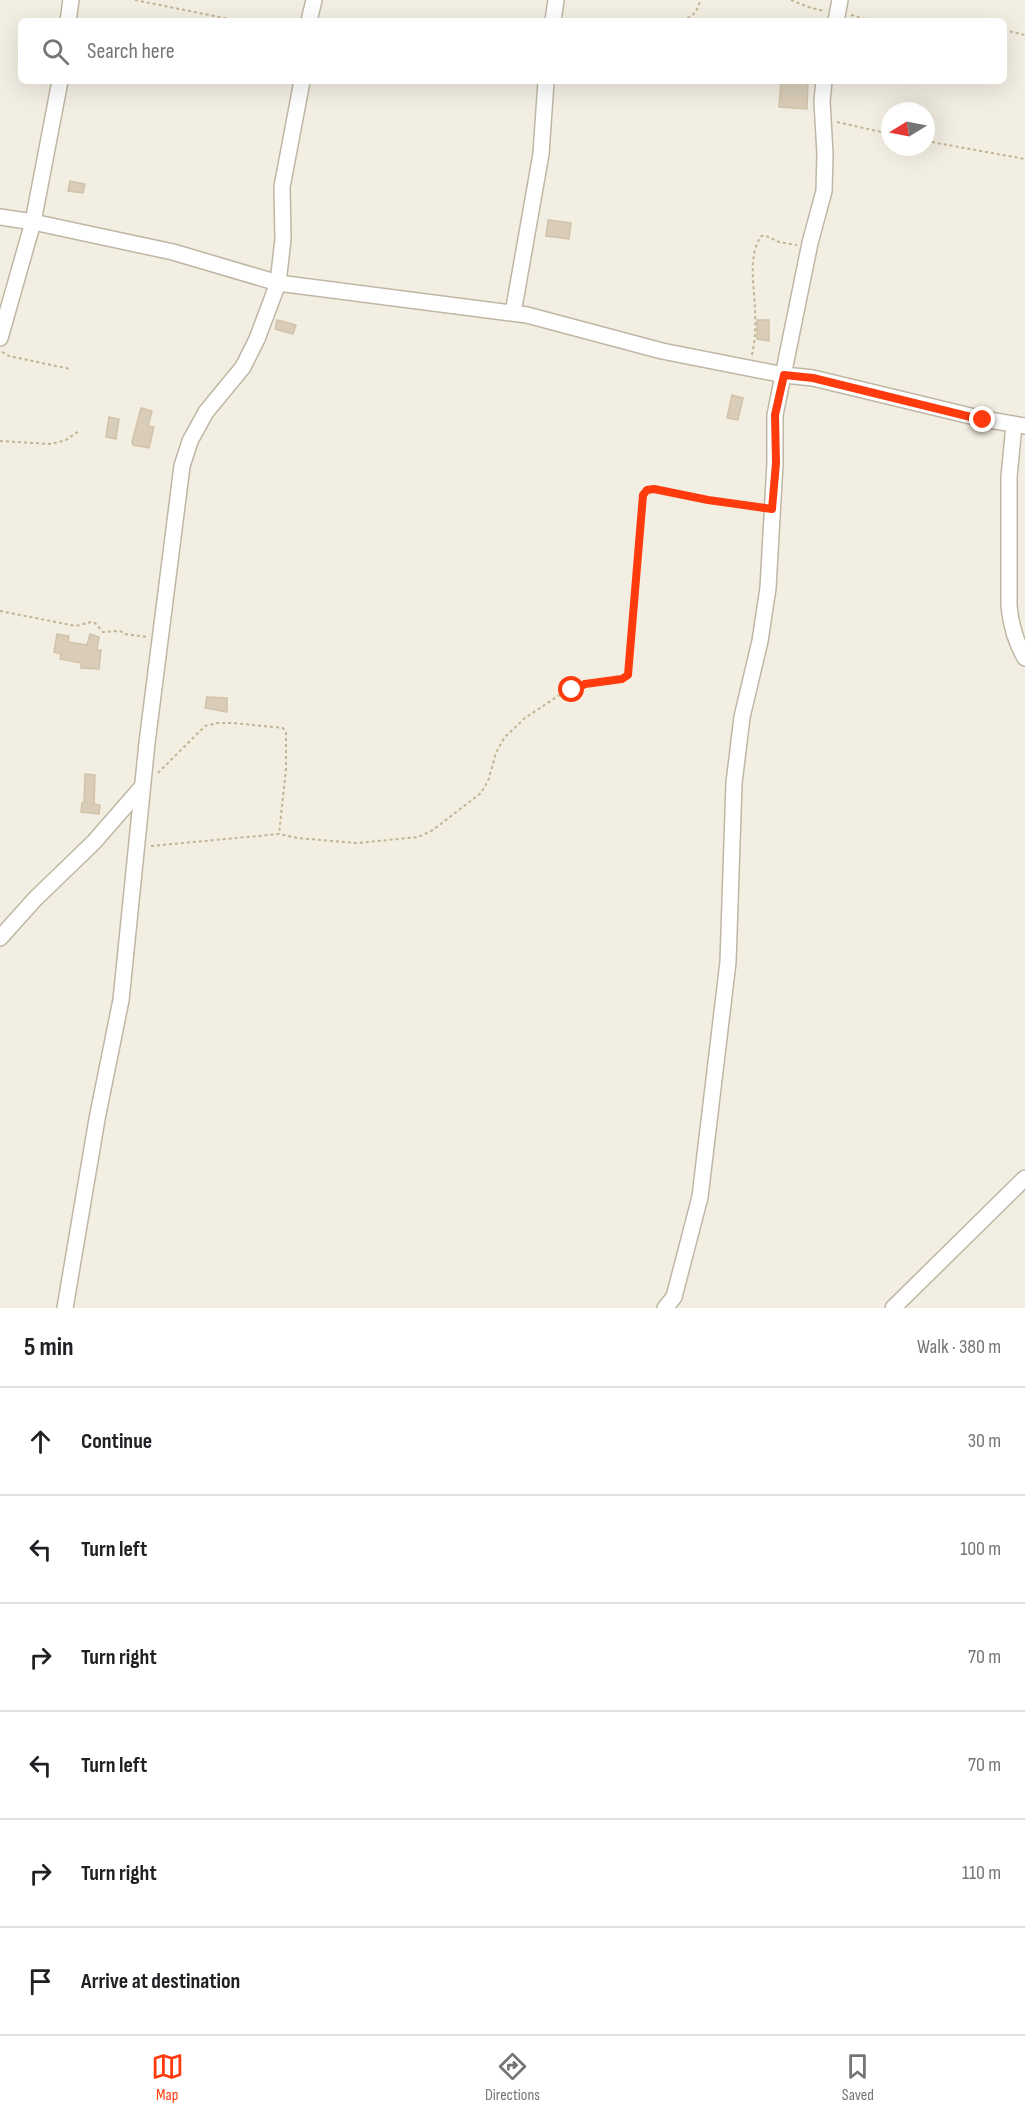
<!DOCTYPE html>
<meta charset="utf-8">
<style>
body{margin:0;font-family:"Sofia Sans Condensed",sans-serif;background:#f2f2f2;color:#202124}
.compass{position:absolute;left:881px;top:102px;width:54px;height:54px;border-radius:50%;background:#fff;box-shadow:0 6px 24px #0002;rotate:260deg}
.stop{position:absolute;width:18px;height:18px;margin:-14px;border:4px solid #ff3b0d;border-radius:50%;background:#fff}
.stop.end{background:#ff3b0d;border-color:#fff;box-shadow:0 2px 6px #0008}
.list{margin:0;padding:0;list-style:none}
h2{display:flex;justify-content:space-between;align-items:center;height:78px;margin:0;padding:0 24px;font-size:26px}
h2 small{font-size:20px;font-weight:400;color:#757577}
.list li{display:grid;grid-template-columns:39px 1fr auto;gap:18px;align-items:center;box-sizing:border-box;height:108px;padding:0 24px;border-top:2px solid #e0e0e0}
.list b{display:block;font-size:22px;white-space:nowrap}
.list em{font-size:20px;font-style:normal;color:#757577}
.icon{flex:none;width:33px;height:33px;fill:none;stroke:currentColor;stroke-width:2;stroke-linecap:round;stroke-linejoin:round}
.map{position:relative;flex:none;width:1025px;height:1308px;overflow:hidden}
.search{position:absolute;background:#fff;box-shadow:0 6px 24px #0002;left:18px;right:18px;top:18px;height:66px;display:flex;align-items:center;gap:15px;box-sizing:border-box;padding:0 21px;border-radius:9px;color:#757577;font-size:22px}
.sheet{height:726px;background:#fff}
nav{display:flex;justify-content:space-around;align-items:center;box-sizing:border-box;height:84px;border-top:2px solid #e0e0e0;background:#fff;font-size:16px;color:#757577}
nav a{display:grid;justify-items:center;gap:3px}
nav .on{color:#ff3b0d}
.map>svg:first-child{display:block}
.building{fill:#d9cdb9;stroke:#d1c3a9;stroke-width:1.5}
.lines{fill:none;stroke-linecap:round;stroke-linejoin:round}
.minor-casing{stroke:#bfb7a4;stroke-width:18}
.path{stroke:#c2b493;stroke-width:2;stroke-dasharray:3 3;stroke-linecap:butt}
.minor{stroke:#fff;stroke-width:15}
.route{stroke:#ff3b0d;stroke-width:8}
</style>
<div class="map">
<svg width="1025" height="1308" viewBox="0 0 1025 1308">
<rect width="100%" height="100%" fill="#f3eee2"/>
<g class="building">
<path d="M781,81H808L807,109L779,107Z"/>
<path d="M70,181L85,184L83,193L68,191Z"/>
<path d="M548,220L571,223L569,239L546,236Z"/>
<path d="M277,320L296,325L293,334L275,329Z"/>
<path d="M757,320H769V341L757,339Z"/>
<path d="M732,395L743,398L738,420L727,418Z"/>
<path d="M141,408L152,411L148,426L154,427L149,448L133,445L132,442Z"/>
<path d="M109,417L119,419L116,439L106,437Z"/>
<path d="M57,634L69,636L68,642L87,645L90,634L99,637L97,650H101L99,669L81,668V663L60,659L61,654L54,652Z"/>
<path d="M207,697L227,698V712L205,708Z"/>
<path d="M85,774L95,775L94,804L100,805L99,814L81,812L82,803H84Z"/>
</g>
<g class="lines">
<defs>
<g id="minor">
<path d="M68,21L71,0"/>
<path d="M309,21L314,0"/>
<path d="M553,21L556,0"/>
<path d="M836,21L840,0"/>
<path d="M0,217L33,222L173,252L278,283L527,315L662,351L784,375L813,378L983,419L1025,426"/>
<path d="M513,313L541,154L546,81"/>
<path d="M0,338L33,222L60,81"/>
<path d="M1014,425L1009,477V606C1011,626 1015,641 1025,658"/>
<path d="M0,938L35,899L94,842L142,787"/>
<path d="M65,1308L97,1119L121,1000L147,743L182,466L190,441L206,412L243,367L257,339L278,283L283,239L282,187L302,81"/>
<path d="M665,1308L674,1297L700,1197L728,962L734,783L742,717L760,641L768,588L775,463V415L810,243L824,191L825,154L822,101L824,81"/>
<path d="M893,1308L1025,1178"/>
</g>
</defs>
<use href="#minor" class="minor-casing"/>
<g class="path">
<path d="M135,0L239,21"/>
<path d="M791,0L811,8L825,11"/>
<path d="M851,15L873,21L891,19L940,21"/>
<path d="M682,21C694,15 697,13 700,0"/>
<path d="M1004,30L1025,35"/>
<path d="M837,122L890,134"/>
<path d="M926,141L1025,159"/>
<path d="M2,352L9,356L70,369"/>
<path d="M752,355C755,341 756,327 755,312C755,288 747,258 761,236H766L779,242L797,245"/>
<path d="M0,441L51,444L66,440L79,431"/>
<path d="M0,611L76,626L91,622L95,623L103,632L120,631L125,634L147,637"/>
<path d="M158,773L205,726L217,723H233L283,728L286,733V769L279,834"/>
<path d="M151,846L279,834L297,838L358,843L418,837L433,830L481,793L488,781L496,753L504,738L525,718L558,696L585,684L622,679L628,675L643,495L647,490L654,489L759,507"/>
</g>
<use href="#minor" class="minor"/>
</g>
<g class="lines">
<path class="route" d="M572,690L585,684L622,679L628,675L643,495L647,490L654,489L708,500L772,509L776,463L775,415L784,375L813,378L983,420"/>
</g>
</svg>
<svg class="compass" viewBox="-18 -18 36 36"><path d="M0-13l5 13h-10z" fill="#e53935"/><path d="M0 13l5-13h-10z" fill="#757577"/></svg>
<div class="stop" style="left:572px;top:690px"></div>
<div class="stop end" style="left:983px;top:420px"></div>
<div class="search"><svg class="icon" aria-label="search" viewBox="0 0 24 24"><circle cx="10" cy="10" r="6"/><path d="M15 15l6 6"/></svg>Search here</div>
</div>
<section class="sheet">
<h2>5 min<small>Walk · 380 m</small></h2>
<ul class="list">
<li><svg class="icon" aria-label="ahead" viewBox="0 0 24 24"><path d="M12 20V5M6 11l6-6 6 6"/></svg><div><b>Continue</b></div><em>30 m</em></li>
<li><svg class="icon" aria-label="left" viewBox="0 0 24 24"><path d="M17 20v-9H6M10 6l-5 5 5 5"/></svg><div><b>Turn left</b></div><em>100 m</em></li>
<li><svg class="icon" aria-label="right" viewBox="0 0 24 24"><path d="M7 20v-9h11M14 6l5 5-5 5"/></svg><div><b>Turn right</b></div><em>70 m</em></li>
<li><svg class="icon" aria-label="left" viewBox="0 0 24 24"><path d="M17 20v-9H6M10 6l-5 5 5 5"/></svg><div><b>Turn left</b></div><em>70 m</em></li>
<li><svg class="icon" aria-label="right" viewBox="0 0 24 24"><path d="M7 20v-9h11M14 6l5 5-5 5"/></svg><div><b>Turn right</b></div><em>110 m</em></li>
<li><svg class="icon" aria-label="arrive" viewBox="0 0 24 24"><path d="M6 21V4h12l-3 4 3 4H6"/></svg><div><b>Arrive at destination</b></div></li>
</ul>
</section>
<nav>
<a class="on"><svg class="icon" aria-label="map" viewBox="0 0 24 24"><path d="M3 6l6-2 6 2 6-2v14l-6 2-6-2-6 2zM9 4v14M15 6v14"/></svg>Map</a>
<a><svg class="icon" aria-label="directions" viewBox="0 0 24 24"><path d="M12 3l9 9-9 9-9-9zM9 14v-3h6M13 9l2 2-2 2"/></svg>Directions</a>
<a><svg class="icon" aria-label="saved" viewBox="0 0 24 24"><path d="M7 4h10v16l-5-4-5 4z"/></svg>Saved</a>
</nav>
